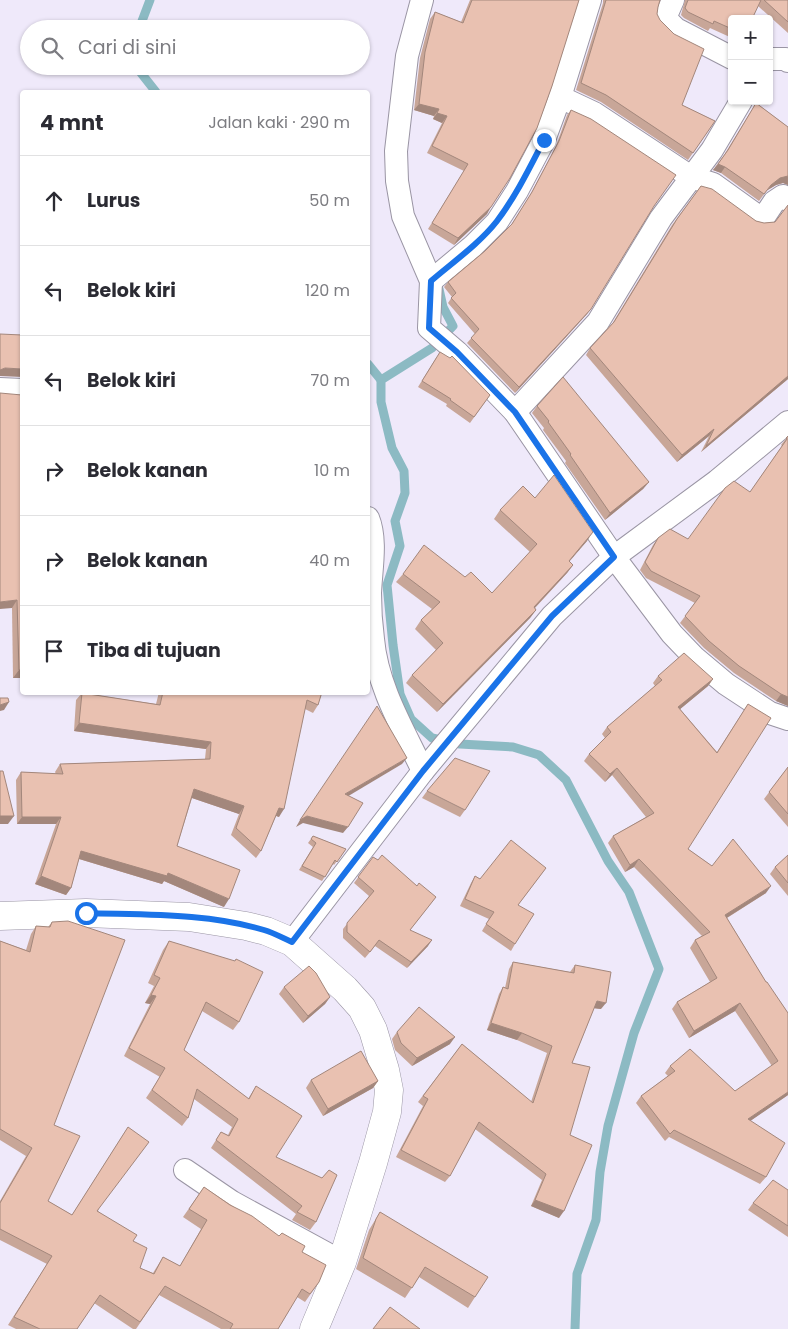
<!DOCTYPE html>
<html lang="id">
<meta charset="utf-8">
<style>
body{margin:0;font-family:Poppins,sans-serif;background:#f2f2f3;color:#2b2b33}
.controls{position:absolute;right:15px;top:15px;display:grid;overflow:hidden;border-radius:5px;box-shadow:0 1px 4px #0004}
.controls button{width:45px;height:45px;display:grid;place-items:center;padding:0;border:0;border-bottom:1px solid #e1e1e2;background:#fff;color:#2b2b33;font:25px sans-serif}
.stop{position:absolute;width:15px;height:15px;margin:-11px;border:4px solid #1a73e8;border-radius:50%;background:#fff}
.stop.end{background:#1a73e8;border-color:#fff;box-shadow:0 1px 5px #0008}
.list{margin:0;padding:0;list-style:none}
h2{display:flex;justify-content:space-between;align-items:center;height:65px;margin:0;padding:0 20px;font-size:21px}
h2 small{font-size:16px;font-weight:400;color:#7c7c81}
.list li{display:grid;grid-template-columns:32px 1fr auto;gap:15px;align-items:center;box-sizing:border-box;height:90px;padding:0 20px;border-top:1px solid #e1e1e2}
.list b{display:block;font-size:19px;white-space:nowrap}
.list em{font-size:16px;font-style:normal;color:#7c7c81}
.icon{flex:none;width:28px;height:28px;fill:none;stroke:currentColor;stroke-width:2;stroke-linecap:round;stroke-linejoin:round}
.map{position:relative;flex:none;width:788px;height:1329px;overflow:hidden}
.search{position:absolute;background:#fff;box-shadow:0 1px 4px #0004;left:20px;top:20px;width:350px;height:55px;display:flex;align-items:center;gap:12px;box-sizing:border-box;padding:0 18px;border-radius:28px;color:#7c7c81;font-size:19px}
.panel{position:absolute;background:#fff;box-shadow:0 1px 4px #0004;left:20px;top:90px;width:350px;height:605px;border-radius:5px}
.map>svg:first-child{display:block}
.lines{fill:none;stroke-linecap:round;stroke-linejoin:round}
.stream{stroke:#8cbac3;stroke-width:9}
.minor-casing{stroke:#9a95a4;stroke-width:24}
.tertiary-casing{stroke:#9a95a4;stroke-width:29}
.minor{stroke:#fff;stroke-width:22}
.tertiary{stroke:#fff;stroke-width:28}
.wall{fill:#c8a698}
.shaded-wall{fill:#a3877c}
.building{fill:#e9c1b1;stroke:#a3877c}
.route{stroke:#1a73e8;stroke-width:6}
</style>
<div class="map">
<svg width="788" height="1329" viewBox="0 0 788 1329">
<rect width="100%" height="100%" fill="#efe9fa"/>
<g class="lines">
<g class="stream">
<path d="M139,29L150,0"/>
<path d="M139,66L141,73L156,92"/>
<path d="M439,289L443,307L453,326L432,348L381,380V402L392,448L404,471L405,493L395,521L400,546L387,585L393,645L400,694L411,719L432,738L460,744L513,747L539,755L566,780L608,861L629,892L659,969L634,1033L608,1126L600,1172L596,1220L577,1274L575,1329"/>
<path d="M368,364L381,380"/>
</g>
<defs>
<g id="minor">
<path d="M422,0L407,56L396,151L397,181L403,216L431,281L429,328L457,352L515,412L614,557L672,634L695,658L726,684L770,713L788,719"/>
<path d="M673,0L665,18L676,29L732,58"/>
<path d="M769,60L771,59H786L788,61"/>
<path d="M560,97L594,113L691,177L713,184L759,217H764L774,202L783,196L788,200"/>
<path d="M431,281L473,246L497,222L517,191L544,140L560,97L590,0"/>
<path d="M0,389L22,390"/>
<path d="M515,412L598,322L661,218L712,150L741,101"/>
<path d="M368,518C377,540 371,569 370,593C370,608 371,624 373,639C377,686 403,729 423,771"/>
<path d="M292,942L423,771L552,616L614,557L717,481L788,422"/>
<path d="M185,1170L232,1202L342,1262"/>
</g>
<path id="tertiary" d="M0,916L86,913L189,917L246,926L266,931L292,942L345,989L362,1008L373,1030L385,1070L389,1090L387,1112L373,1163L342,1262L314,1329"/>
</defs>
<use href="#minor" class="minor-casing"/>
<use href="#tertiary" class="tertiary-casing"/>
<use href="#minor" class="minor"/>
<use href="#tertiary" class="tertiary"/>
</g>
<g class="wall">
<path d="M470,0H579L487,214L454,245L428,229L464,171L427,153L442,123L433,119L434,116L414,110L420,58L430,19L435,12L461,22Z"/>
<path d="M603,0H660L658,7L657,14L682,105L715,121L688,160L601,102L576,90L603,3Z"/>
<path d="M685,0H788V33L758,6L732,19V38L710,28L708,31L684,18L681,15Z"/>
<path d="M756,103L788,127V185L783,183L776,185L766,191L759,201L721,173L713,170L724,155Z"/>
<path d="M571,110L652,208L587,314L515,393L467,343L475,334L448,303L452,297L444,287L448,282L485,251L511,225L529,197L556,146L567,115Z"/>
<path d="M701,186L756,221L764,223L775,222L788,205V379L701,452L709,436L677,462L586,355L590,348L612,324L672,225Z"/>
<path d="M436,358L490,395L470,423L446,406L447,404L418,387Z"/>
<path d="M22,395V678H13L12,608Z"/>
<path d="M537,406L649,482L643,489L605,520L565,463L566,461L543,430L544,428L532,413Z"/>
<path d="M788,436V706L776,701L734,673L704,648L680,623L695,603L646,578L640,570L653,545L658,538L688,539L750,492L782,446L781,445Z"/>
<path d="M535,498L587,541L569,561L573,565L567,573L535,608L536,610L530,618L437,712L406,683L412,675L436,650L415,629L421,620L432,609L396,582L403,574L465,577L492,593L530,552L494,519L500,510Z"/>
<path d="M658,676L713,679L708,686L680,709L717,752L748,704L688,849L712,866L766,893L727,918L766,982L788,1013V1095L750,1121L766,1177L760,1184L669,1137L665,1141L636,1103L641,1096L668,1076L665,1073L670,1066L735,1091L772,1066L735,1011L689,1038L672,1009L677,1002L710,982L690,948L695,940L702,936L634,867L625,872L608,843L613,836L646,817L612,775L605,782L584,761L589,754L605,738L602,734L607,727L655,686L653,683Z"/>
<path d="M159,692H322L318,705L313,713L305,709L279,817L276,816L261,851L256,858L231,835L239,814L192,798L177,846L224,907L164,881L162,884L79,859L71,888L66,895L35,884L56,824H17L16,780L21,772L56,774L55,772L60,764L205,759L206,749L74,731L76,700L82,693L156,704Z"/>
<path d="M788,767V827L764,799Z"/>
<path d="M427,791L465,810L460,817L422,798Z"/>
<path d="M313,836L346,849L334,865L333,864L322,881L299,870L313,847L308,843Z"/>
<path d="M788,855V896L770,874L775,867Z"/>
<path d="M373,857L417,886L436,897L410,930L428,946L407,968L375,946L365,958L343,938V929L369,896L354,883Z"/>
<path d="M546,868L518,905L515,944L511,951L482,931L489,919L460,906L471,883L475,876L480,879Z"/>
<path d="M52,922L54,1125L48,1201L72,1215L128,1127L98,1211L133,1241L140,1268L153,1273L163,1257L180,1266L201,1229L183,1217L204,1187L302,1252L319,1282L305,1302L297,1297L278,1329H221L159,1295L136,1329H133L94,1303L77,1329H16L8,1325L47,1264L0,1240V1201L26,1156L0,1140V941L26,950L31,934L36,926L48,927Z"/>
<path d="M169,941L239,1022L233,1030L202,1011L184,1050L248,1099L256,1086L276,1157L316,1222L310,1230L292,1220L296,1214L211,1148L221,1132L228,1135L232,1127L194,1099L188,1118L182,1126L146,1098L160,1077L124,1056L150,1004L145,1003L154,986L148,983L163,950Z"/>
<path d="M513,962L570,972L575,965L601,1009L594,1008L572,1063L570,1135L559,1218L531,1206L542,1180L475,1129L450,1176L445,1182L396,1157L423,1106L418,1102L462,1044L531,1102L547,1053L517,1040L487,1030L499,994L503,987L505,988L509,969Z"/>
<path d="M284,987L330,997L325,1004L303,1023L279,994Z"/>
<path d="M397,1032L450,1044L412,1066L395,1050L392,1039Z"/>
<path d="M311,1080L378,1081L373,1088L323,1116L306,1088Z"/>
<path d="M788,1190V1237L748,1210L753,1203Z"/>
<path d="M380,1212L475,1297L468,1308L419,1277L405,1298L356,1269L369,1230Z"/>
</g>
<g class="shaded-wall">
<path d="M419,104L439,109L434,116L414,110Z"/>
<path d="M437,113L447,116L442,123L433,119Z"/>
<path d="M718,164L725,167L721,173L713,170Z"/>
<path d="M788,176V185L783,183L776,185L766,191L759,201L771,185L780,178Z"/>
<path d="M491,207L487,214L454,245L458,238Z"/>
<path d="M591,309L587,314L515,393L519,387Z"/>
<path d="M5,368L22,369V377L0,376V370Z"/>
<path d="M788,376V379L701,452L706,446Z"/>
<path d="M714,429L709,436L677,462L682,455Z"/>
<path d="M649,482L643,489L605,520L610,513Z"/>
<path d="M593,532L587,541L563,569L569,561Z"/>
<path d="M573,565L567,573L527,616L534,607Z"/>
<path d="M17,600L12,608L0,609V602Z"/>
<path d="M536,610L530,618L437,712L443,704Z"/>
<path d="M19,670H22V678H13Z"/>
<path d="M713,679L708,686L673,715L678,707Z"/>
<path d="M781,694L788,697V706L776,701Z"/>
<path d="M9,702L4,710L0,711V705Z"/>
<path d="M79,723L211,742L206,749L74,731Z"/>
<path d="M407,758L402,764L340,801L345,794Z"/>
<path d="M617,768L612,775L605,782L610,774Z"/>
<path d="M194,789L244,806L239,814L189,797Z"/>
<path d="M279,808L284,809L279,817L274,815Z"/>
<path d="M0,816H14L8,824H0Z"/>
<path d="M307,816L348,827L343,833L303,823L296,827L300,820Z"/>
<path d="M22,817H61L56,824H17Z"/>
<path d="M81,851L168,873L229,899L224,907L164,881L162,884L76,858Z"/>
<path d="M639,859L634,867L625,872L630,865Z"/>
<path d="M41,876L71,888L66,895L35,884Z"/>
<path d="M771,886L766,893L720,922L725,915Z"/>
<path d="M432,940L428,946L407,968L411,962Z"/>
<path d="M151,995L156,996L150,1004L145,1003Z"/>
<path d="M330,997L325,1004L303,1023L308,1016Z"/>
<path d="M597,1001L606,1003L601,1009L592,1008Z"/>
<path d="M740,1003L735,1011L689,1038L694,1031Z"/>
<path d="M491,1023L522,1033L517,1040L487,1030Z"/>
<path d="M455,1037L450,1044L412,1066L417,1058Z"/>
<path d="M378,1081L373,1088L323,1116L328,1109Z"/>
<path d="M788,1092V1095L743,1126L748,1119Z"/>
<path d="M535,1200L564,1211L559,1218L531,1206Z"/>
</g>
<g class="building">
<path d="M472,0H579L552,86L537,128L510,178L491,207L458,238L432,223L468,164L432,146L447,116L437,113L439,109L419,104L425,52L435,12L463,23Z"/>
<path d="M606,0H660L658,7L657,14L660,20L674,34L704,49L682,105L715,121L693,153L606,95L581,83Z"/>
<path d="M688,0H761L752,19H732V29L714,21L713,24L688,12L685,8Z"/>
<path d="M764,0H788V22Z"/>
<path d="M756,103L788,127V176L780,178L771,185L764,194L725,167L718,164L728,150Z"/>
<path d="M571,110L591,119L676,175L654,206L591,309L519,387L471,338L479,329L451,298L456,293L448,282L485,251L512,224L532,192L559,141Z"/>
<path d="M701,186L712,189L756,221L764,223L775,222L788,205V376L706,446L714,429L682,455L590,348L614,322L677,219Z"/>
<path d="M0,334L22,335V369L5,368L0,370Z"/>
<path d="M440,352L450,358L452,356L490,395L474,417L450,400L451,399L422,381Z"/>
<path d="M563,377L649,482L610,513L570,455L571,454L548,422L549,421L537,406Z"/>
<path d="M0,393L22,395V670H19L17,600L0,602Z"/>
<path d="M788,436V697L781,694L739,666L709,641L685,616L700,596L651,571L645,562L658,538L670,529L688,539L725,488L734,481L750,492L787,439L786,438Z"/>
<path d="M554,475L593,532L569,561L573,565L534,607L536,610L443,704L412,675L443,643L421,620L440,602L403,574L424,545L465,577L471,572L492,593L537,544L500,510L523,486L535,498Z"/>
<path d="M684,653L713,679L678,707L717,753L748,704L771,718L688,849L712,866L733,839L771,886L725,915L766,982H767L788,1013V1092L748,1119L785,1143L766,1177L674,1130L670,1134L641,1096L675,1071L670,1066L690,1049L735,1091L778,1061L740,1003L694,1031L677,1002L717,978L695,940L710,932L639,859L630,865L613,836L654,813L617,768L610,774L589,754L611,732L607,727L662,680L658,676Z"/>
<path d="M163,692H322L318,705L307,700L284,809L279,808L261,851L236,828L244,806L194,789L177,846L240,870L229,899L168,873L167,876L81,851L71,888L41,876L61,817H22L21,772L63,774L60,764L210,759L211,742L79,723L82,693L160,705Z"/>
<path d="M0,698H8L9,702L0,705Z"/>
<path d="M377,706L407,758L345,794L363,803L348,827L307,816L300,820Z"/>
<path d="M455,758L490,771L465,810L427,791Z"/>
<path d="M788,767V814L769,792Z"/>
<path d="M0,771H3L14,816H0Z"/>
<path d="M313,836L346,849L337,862L335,860L325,877L302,866L316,843L311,839Z"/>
<path d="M511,840L546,868L518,905L534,914L515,944L486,924L494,912L465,899L475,876L480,879Z"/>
<path d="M382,855L417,886L419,883L436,897L410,930L432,940L411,962L379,940L370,952L347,932V923L374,891L358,877L373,857L378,860Z"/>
<path d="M788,855V883L775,867Z"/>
<path d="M68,921L125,940L54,1125L80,1136L48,1201L72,1215L128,1127L149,1142L97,1211L137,1235L133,1241L147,1248L140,1268L154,1274L163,1257L180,1266L207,1220L189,1209L204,1187L230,1205L252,1216L279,1236L282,1233L305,1246L302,1252L326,1265L319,1282L310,1294L302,1289L278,1329H230L233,1324L165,1286L140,1322L100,1295L77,1329H40L14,1317L52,1256L0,1229V1203L32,1148L0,1129V941L30,952L36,926L50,927L52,922Z"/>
<path d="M169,941L235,961L236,959L263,972L239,1022L206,1002L184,1050L249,1099L256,1086L302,1116L276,1157L322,1178L329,1170L337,1175L316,1222L297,1212L302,1206L216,1140L221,1132L229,1136L238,1119L197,1089L188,1118L152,1090L165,1068L129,1048L156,996L151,995L160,978L154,975Z"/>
<path d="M513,962L574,973L575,965L611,972L606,1003L597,1001L572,1063L590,1067L570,1135L592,1145L564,1211L535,1200L546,1174L479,1122L450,1176L401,1150L428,1099L423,1096L462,1044L533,1103L552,1046L522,1033L491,1023L503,987L508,989Z"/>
<path d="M309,966L316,973L330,997L308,1016L284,987Z"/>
<path d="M419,1007L455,1037L417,1058L401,1043L397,1032Z"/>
<path d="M361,1051L378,1081L328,1109L311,1080Z"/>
<path d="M773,1180L788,1190V1226L753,1203Z"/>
<path d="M380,1212L488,1277L475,1297L425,1267L412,1288L363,1258L376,1219Z"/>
<path d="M390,1307L420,1329H373Z"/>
</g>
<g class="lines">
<path class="route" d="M86,913C145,915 207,913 264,930C274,933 283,938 292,942L423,771L552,616L614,557L515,412L457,352L429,328L431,281C453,262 479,244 497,221C516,196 530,167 544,140"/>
</g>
</svg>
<div class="controls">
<button>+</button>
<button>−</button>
</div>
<div class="stop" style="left:86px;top:913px"></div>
<div class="stop end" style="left:544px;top:140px"></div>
<div class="search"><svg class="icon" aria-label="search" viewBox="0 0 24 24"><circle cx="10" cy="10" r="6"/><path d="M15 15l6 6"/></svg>Cari di sini</div>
<section class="panel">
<h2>4 mnt<small>Jalan kaki · 290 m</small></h2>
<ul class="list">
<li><svg class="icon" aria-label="ahead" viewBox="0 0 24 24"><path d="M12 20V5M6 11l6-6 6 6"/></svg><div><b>Lurus</b></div><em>50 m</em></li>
<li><svg class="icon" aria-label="left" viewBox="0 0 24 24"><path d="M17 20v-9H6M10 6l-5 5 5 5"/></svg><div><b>Belok kiri</b></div><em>120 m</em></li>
<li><svg class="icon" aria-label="left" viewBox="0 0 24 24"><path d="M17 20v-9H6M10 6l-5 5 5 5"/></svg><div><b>Belok kiri</b></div><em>70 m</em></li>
<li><svg class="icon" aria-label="right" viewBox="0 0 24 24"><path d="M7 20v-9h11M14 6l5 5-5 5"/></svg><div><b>Belok kanan</b></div><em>10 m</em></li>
<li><svg class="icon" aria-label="right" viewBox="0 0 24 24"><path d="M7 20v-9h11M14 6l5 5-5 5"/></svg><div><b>Belok kanan</b></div><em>40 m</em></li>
<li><svg class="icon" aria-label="arrive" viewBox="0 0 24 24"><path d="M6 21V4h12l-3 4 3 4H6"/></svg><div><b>Tiba di tujuan</b></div></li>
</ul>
</section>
</div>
